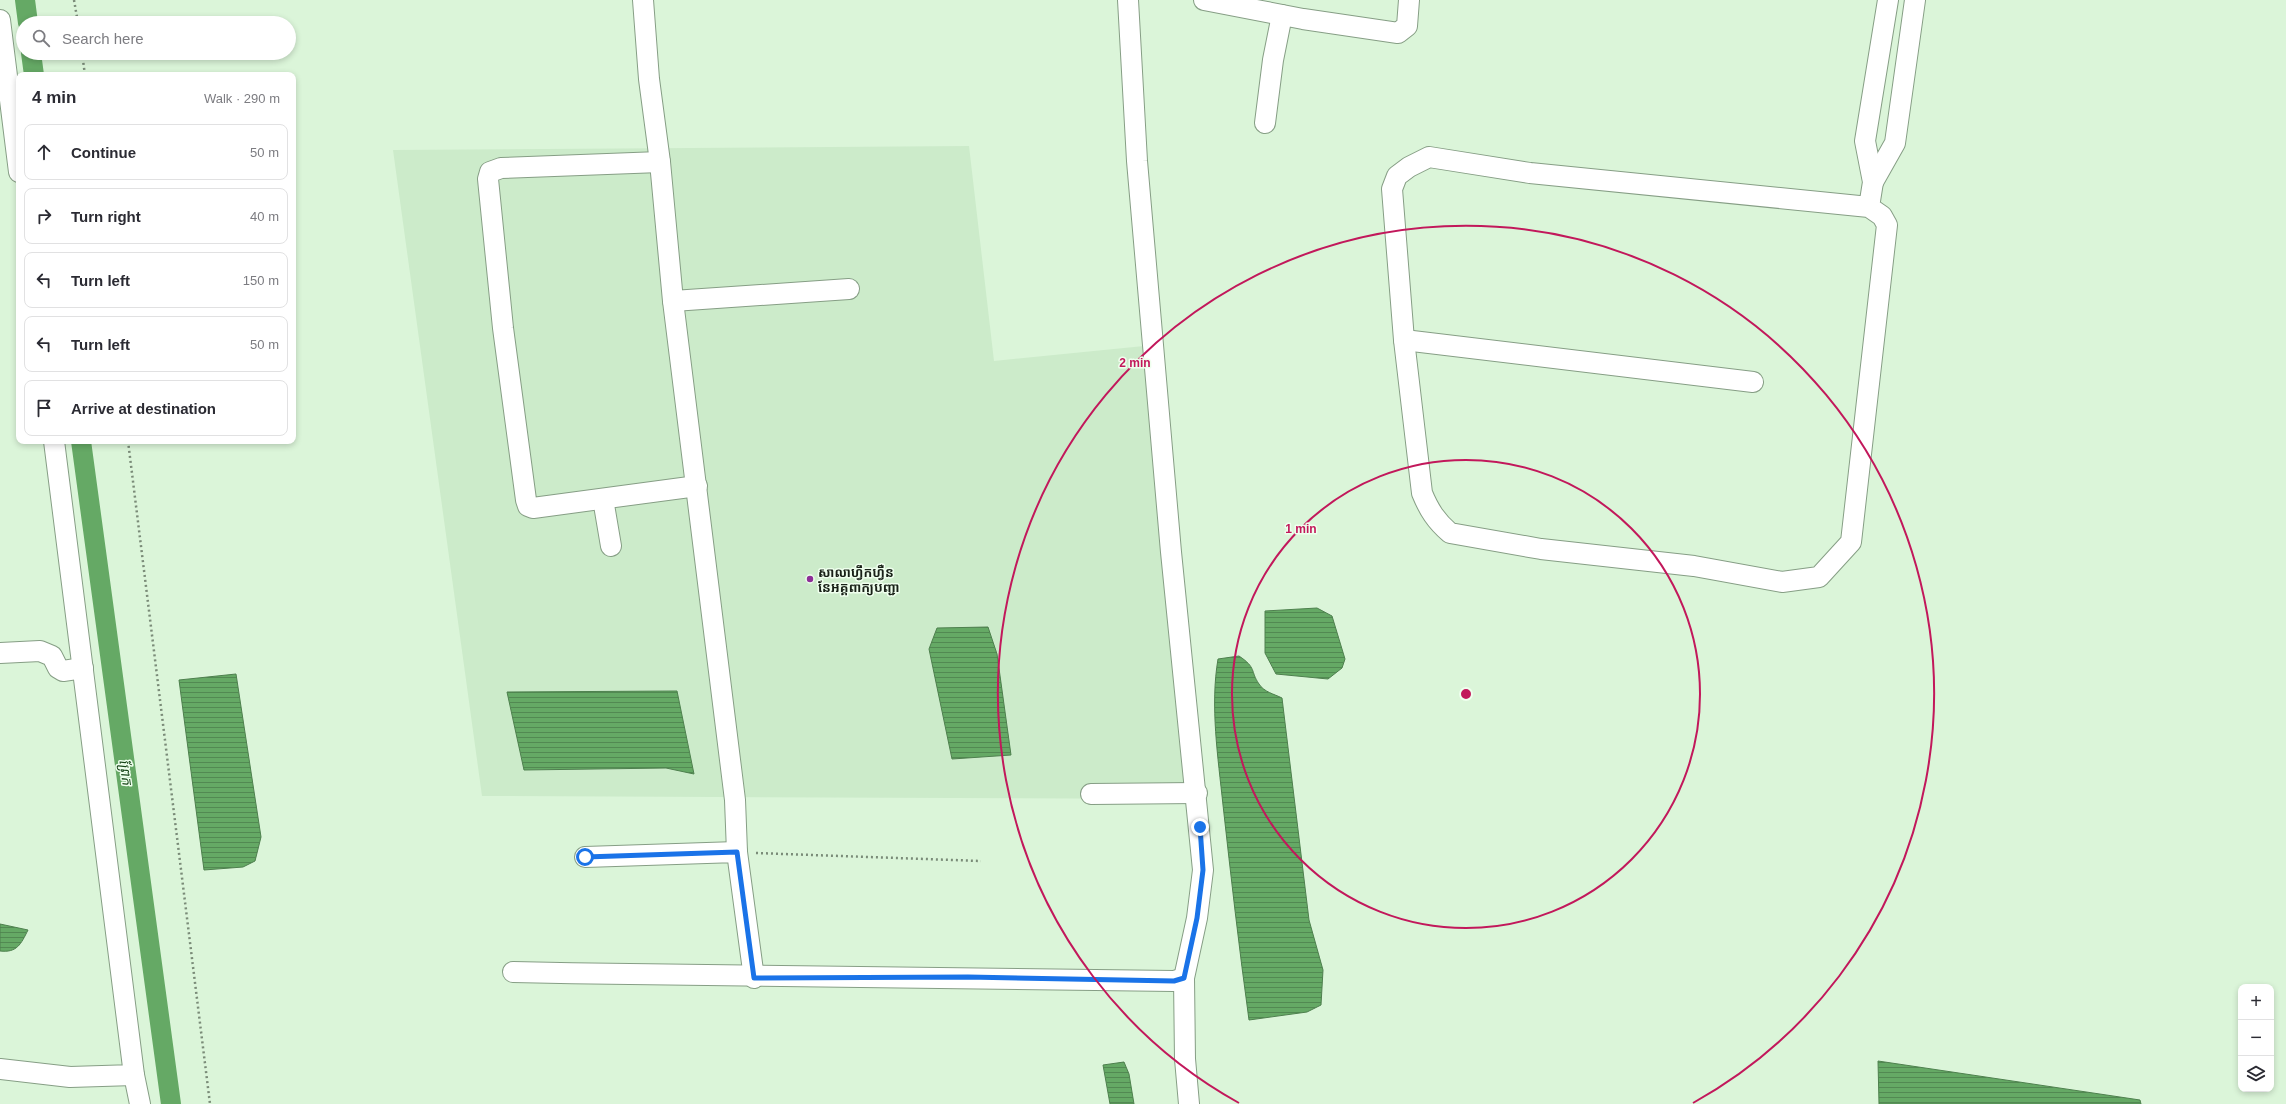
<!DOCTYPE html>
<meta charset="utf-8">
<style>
body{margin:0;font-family:Arial,"Noto Sans Khmer",sans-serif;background:#f2f2f3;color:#2b2b33}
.controls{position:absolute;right:12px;bottom:12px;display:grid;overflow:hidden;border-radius:8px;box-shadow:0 2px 6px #0003}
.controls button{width:36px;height:36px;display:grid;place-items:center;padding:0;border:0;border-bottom:1px solid #e1e1e2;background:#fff;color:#2b2b33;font:20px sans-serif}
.stop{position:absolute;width:12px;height:12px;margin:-9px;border:3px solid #1a73e8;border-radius:50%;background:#fff}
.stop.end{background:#1a73e8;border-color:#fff;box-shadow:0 1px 4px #0008}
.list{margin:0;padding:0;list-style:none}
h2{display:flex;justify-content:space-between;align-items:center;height:52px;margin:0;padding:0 16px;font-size:17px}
h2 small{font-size:13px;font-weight:400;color:#7c7c81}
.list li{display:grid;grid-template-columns:26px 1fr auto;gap:12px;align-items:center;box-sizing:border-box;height:56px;margin:0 8px 8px;padding:0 8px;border:1px solid #e1e1e2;border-radius:8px}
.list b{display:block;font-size:15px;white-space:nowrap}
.list em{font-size:13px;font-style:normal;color:#7c7c81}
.icon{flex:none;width:22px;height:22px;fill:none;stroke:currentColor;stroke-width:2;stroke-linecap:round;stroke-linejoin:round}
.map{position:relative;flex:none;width:2286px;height:1104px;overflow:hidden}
.search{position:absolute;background:#fff;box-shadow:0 2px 6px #0003;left:16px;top:16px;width:280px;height:44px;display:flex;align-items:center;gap:10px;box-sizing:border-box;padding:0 14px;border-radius:22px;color:#7c7c81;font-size:15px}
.panel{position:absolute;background:#fff;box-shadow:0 2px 6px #0003;left:16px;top:72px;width:280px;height:372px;border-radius:8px}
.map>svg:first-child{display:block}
.built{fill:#ccebca}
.water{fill:url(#water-rules);stroke:#4e804e}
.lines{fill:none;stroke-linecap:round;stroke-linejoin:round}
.canal{stroke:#65a965;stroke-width:20}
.minor-casing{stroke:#869e85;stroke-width:22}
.path{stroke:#7a8b78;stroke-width:2.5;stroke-dasharray:2 3;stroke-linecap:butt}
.minor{stroke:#fff;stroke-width:20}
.route{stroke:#1a73e8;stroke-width:5}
.ring{fill:none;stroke:#c2185b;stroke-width:2}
.poi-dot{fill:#8d2e97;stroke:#efffee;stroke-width:1.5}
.labels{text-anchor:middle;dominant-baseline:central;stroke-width:3;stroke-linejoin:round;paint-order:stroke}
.poi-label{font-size:13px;font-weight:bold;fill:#182117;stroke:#efffee;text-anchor:start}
.water-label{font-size:14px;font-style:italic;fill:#154416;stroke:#efffee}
.centre{fill:#c2185b;stroke:#efffee;stroke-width:2}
.ring-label{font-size:12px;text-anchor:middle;font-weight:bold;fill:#c2185b;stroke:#efffee;stroke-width:3;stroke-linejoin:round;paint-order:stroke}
</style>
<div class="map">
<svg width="2286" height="1104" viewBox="0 0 2286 1104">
<defs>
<pattern id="water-rules" width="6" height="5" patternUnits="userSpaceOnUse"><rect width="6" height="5" fill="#65a965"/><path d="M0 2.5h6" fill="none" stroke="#528952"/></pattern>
</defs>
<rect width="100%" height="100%" fill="#dbf5d9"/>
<path class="built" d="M969,146L994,361L1144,346L1190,799L482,796L393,150Z"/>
<g class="water">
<path d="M1317,608L1332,616L1345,659L1342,668L1328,679L1276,674L1265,653V611Z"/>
<path d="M988,627L997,654L1011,755L952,759L929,649L937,628Z"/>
<path d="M1239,656C1257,668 1250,671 1259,684C1264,692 1274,694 1282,698L1309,920L1323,970L1321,1005L1307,1012L1249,1020C1239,948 1231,877 1223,805C1218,757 1210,706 1218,659Z"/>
<path d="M236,674L261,837L255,861L243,867L204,870L179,680Z"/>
<path d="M677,691L694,774L666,768L524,770L507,692Z"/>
<path d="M0,924L28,930C21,944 17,953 0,951Z"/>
<path d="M1878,1061L2140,1100L2141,1104H1879Z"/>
<path d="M1124,1062L1129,1074L1134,1104H1110L1103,1065Z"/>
</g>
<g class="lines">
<g class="canal">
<path d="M25,0L28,23"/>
<path d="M31,53L34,75"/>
<path d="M81,441L171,1104"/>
</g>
<defs>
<g id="minor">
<path d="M643,0L649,79L660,162L673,301L735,800L737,852"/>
<path d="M1128,0L1137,161L1171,552L1203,870L1197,918L1184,978L1185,1059L1189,1104"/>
<path d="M1204,0L1303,19L1398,33L1407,26L1409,0"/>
<path d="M0,20L19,172"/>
<path d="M1265,123L1273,60L1282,15"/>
<path d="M660,162L501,168L490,172L488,179L503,328L526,500L528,506L533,508L697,486"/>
<path d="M1873,182L1895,143L1915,0"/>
<path d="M1869,207L1882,216L1887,225L1851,542L1819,577L1782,582L1694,566L1541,549L1450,533C1436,521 1429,510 1422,493L1404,340L1392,189L1397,176L1409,167L1429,157L1530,173L1869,207L1873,182L1865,141L1888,0"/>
<path d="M673,301L849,289"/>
<path d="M1404,340L1753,382"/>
<path d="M603,499L611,546"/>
<path d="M0,653L40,651L52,656L58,668L63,671L83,668"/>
<path d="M1091,794L1197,793"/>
<path d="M585,857L737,852L754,978"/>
<path d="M513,972C733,977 953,976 1174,981L1184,978"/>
<path d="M0,1069L70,1077L134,1075L54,441"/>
<path d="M134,1075L140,1104"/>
</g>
</defs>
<use href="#minor" class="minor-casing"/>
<g class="path">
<path d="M74,0L78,23"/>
<path d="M82,53L85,75"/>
<path d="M128,441L210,1104"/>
<path d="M756,853L981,861"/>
</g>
<use href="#minor" class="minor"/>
</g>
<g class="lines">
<path class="route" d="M585,857L737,852L754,978L968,977L1174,981L1184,978L1197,918L1203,870L1200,827"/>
</g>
<g class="ring">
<circle cx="1466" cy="694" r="234"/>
<path d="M1239 1103A468 468 0 1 1 1693 1103"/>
</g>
<circle class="poi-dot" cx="810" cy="579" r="4"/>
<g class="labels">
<g class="poi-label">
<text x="818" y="572">សាលាហ្វឹកហ្វឺន<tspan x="818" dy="15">នែអគ្គពាក្យបញ្ជា</tspan></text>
</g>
<g class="water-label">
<text transform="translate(126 772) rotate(82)">ព្រែក</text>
</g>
</g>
<circle cx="1466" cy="694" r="6" class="centre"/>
<g class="ring-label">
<text x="1135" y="367">2 min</text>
<text x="1301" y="533">1 min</text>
</g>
</svg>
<div class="controls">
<button>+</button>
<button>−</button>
<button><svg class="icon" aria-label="layers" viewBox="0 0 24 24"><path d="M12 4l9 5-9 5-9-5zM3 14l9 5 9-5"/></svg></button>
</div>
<div class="stop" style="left:585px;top:857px"></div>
<div class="stop end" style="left:1200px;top:827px"></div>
<div class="search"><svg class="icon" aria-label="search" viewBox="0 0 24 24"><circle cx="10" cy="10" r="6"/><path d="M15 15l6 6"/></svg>Search here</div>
<section class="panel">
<h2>4 min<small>Walk · 290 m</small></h2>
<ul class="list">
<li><svg class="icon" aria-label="ahead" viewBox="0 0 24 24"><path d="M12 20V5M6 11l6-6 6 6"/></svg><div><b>Continue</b></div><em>50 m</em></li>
<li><svg class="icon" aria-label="right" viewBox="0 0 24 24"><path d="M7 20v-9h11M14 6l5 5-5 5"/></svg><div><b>Turn right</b></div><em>40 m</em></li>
<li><svg class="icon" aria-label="left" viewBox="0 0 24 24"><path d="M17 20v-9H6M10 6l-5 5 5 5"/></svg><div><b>Turn left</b></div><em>150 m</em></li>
<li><svg class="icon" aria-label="left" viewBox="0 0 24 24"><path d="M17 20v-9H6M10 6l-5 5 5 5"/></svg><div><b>Turn left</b></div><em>50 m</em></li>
<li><svg class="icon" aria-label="arrive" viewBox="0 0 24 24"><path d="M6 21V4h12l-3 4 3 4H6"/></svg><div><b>Arrive at destination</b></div></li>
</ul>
</section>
</div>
